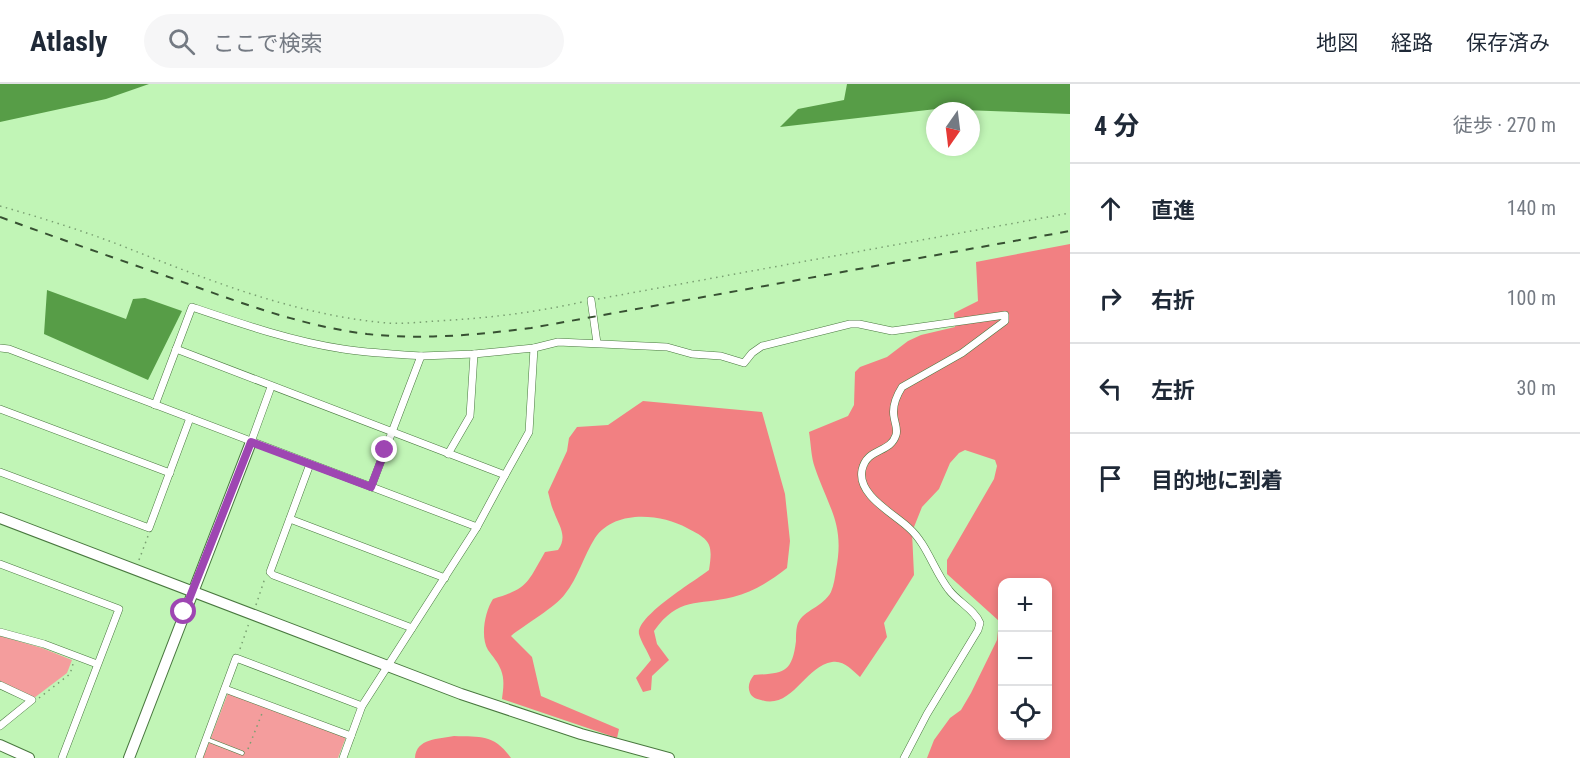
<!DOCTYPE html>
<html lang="ja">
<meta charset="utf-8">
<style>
body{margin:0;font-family:"Roboto Condensed","Noto Sans JP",sans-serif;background:#f6f6f7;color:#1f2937}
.controls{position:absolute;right:18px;bottom:18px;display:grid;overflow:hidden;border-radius:12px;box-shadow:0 3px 9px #0003}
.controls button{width:54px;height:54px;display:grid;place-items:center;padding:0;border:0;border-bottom:2px solid #e0e1e3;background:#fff;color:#1f2937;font:30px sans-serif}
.compass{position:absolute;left:926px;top:18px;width:54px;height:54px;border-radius:50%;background:#fff;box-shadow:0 3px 9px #0003;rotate:194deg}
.stop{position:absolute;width:18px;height:18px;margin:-14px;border:4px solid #9e46b2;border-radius:50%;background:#fff}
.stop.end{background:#9e46b2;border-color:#fff;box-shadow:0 2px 6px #0008}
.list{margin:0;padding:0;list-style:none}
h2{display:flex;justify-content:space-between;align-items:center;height:78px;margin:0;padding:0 24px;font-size:26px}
h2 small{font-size:20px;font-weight:400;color:#747a83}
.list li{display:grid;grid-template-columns:39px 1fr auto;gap:18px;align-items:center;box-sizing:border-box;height:90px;padding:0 24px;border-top:2px solid #e0e1e3}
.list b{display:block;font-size:22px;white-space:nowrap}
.list em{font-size:20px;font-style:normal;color:#747a83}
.icon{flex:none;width:33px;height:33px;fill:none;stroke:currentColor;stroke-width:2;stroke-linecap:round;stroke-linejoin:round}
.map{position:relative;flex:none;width:1070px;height:674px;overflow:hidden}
header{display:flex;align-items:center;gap:36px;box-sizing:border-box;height:84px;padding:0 30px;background:#fff;border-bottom:2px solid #e0e1e3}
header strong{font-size:28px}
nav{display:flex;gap:33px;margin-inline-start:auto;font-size:21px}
.search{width:420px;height:54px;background:#f6f6f7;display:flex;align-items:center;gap:15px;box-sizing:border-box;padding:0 21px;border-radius:33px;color:#747a83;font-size:22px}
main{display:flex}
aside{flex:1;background:#fff}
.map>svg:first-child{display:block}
.green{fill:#f49d9d}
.forest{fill:#f28082;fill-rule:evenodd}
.water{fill:#579d47}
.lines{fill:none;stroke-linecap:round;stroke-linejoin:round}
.lane-casing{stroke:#49783f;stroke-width:5}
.street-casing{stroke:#49783f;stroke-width:8}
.secondary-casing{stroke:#49783f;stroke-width:12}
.path{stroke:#799f71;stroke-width:1.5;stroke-dasharray:1.5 4.5;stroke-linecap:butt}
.lane{stroke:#fff;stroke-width:4}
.street{stroke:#fff;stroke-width:7}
.secondary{stroke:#fff;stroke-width:10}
.rail{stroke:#375032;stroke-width:2;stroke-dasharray:8 8;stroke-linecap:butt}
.route{stroke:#9e46b2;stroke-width:8}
</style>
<header>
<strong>Atlasly</strong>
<div class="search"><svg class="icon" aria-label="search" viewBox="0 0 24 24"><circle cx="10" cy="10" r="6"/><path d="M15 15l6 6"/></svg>ここで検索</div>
<nav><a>地図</a><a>経路</a><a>保存済み</a></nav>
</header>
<main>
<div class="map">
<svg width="1070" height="674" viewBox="0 0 1070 674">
<rect width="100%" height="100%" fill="#c1f5b6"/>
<g class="green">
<path d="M0,552L42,564L72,576L67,589L34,614L0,597Z"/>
<path d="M228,609L346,653L338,674H203Z"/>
</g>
<g class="forest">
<path d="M1070,160V674H927L934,656L950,634L961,626L971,609L997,556L999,537L947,490V476L994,395L997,382L995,376L965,366L959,369L950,379L939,405L922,423L912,448L914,491L884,539L887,553L860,593C852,586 844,576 832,578C805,582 792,626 761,616C756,615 752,613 750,609C747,602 750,596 754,591C783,589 792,590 796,557C796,552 796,544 798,539C804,526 823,523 831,508C834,501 835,493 836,486C845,440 829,425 815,384C811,373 811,360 809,348L848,332L854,321L855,288L860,283L887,273L908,257L921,251L955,243L954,229L978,217L976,178ZM1002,498H1048V652H1002Z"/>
<path d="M643,317L762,328L785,410L790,457L787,484C770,497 754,508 733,513C697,522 679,512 654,547L657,560L669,576L652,592L651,606L643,608L636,594L651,576C648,568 641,558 639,550C636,532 695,497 709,486C713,460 711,456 687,444C661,430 615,425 595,454C584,471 578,494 565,510C556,523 524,541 511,552L532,573L541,612L619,645L617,654L502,615C503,606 505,596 501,586C498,578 493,573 488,566C480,553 485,527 493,515C529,504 527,499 545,468L558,466C568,452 559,442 554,428C551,422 550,415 548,408L567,367L569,354L577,343L608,341Z"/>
<path d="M454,652C481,653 494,650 511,674H415C416,654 439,655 454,652Z"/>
</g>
<g class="water">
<path d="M0,0H149L106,15L0,38Z"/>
<path d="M847,0H1070V30L936,25L780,43L798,25L844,16Z"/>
<path d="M47,206L126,235L133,215L145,214L182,227L148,296L44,250Z"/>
</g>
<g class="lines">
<defs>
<path id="lane" d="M206,655L242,669"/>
<g id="street">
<path d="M591,216L597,259"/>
<path d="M0,264L9,265L477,443"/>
<path d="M534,264L558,258L667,263L692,270L721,272L744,279L752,269L762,262L850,240H859L892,247L1005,231V237L962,269L902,303C897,311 892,323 894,333C895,340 898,345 896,351C890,370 867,363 862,386C857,411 893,429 909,444C927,460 934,487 949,506C958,518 975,526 980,539L978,546L927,630L904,674"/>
<path d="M176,265L505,391L477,443L362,622L343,674"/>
<path d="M421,272L474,270L534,264L529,348L505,391"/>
<path d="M155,321L192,223C242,240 291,257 343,265C369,269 395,270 421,272L371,403"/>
<path d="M0,325L170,389"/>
<path d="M251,358L271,303"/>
<path d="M448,370L470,332L474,270"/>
<path d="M310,380L270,488L273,491L412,544"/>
<path d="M0,388L149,444L190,334"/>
<path d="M290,435L445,494"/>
<path d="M0,480L119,525L62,674"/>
<path d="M0,548L44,560L97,580"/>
<path d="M0,601L32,616L0,642"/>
<path d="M225,605L351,652"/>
<path d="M199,674L236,574L362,622"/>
</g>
<g id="secondary">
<path d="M0,434L461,610L581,650L669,674"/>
<path d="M0,661L29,674"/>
<path d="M129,674L251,358"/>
</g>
</defs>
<use href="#lane" class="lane-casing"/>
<use href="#street" class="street-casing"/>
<use href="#secondary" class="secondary-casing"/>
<g class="path">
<path d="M0,122C42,134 84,147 125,163C210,197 296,231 387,239C404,240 421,238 437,237C489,234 532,229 582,218"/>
<path d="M598,215L1070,129"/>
<path d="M139,476L148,452"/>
<path d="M256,521L265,494"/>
<path d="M240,565L249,539"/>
<path d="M39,614L70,590L73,580"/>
<path d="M248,665L263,627"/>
</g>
<use href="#lane" class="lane"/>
<use href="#street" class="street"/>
<use href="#secondary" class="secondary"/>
<path class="rail" d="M0,133C60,155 120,176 180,197C241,219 302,242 367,250C422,256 476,251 531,244L1070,147"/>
</g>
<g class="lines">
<path class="route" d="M184,528L251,358L371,403L385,366"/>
</g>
</svg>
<div class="controls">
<button>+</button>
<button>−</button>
<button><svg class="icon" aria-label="locate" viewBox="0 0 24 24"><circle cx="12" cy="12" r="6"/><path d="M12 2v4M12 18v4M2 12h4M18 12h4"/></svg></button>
</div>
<svg class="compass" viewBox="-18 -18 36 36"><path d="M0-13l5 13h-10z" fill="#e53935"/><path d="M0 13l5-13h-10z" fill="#747a83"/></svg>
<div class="stop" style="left:184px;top:528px"></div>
<div class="stop end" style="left:385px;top:366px"></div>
</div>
<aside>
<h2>4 分<small>徒歩 · 270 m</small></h2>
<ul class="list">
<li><svg class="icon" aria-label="ahead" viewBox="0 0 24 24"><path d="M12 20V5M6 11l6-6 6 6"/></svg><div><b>直進</b></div><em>140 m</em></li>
<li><svg class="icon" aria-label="right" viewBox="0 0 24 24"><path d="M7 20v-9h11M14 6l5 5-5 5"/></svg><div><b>右折</b></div><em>100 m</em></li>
<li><svg class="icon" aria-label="left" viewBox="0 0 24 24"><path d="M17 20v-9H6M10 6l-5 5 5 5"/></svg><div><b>左折</b></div><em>30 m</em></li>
<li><svg class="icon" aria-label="arrive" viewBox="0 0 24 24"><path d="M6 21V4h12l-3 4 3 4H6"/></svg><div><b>目的地に到着</b></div></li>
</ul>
</aside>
</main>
